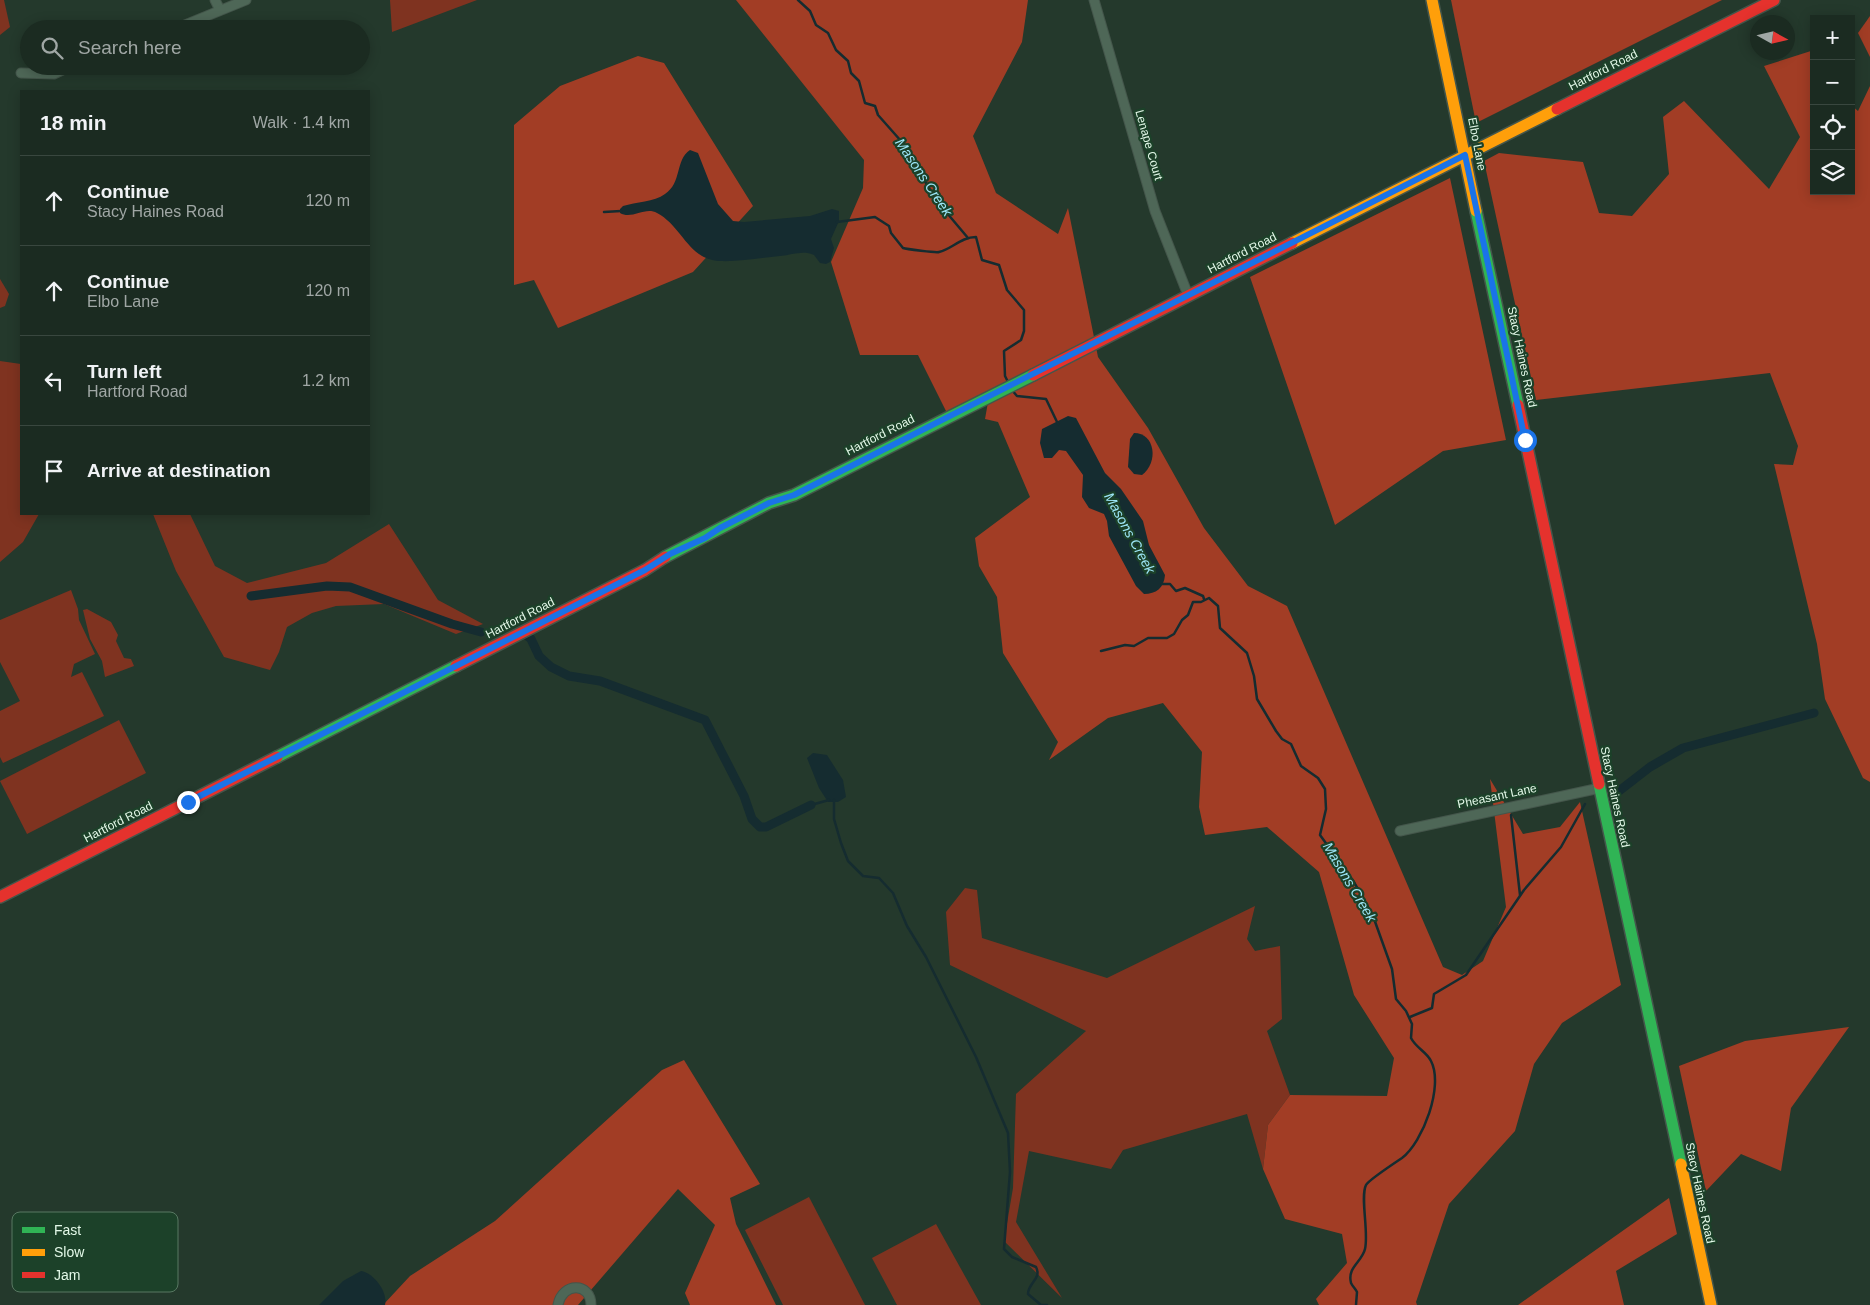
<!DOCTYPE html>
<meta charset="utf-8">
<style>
body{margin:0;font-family:Arial,sans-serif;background:#28372e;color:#f1f3f6}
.controls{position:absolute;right:15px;top:15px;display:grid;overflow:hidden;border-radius:0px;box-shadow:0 2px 12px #0003}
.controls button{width:45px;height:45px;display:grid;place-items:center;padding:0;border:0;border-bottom:1px solid #39473f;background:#1b2b21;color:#f1f3f6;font:25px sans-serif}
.compass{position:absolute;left:1750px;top:15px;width:45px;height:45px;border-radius:50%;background:#1b2b21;box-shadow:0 2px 12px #0003;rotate:98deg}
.stop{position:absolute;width:15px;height:15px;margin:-11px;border:4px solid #1a73e8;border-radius:50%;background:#fff}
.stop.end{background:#1a73e8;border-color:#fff;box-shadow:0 1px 5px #0008}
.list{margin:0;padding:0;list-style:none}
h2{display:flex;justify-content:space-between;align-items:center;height:65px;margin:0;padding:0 20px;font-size:21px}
h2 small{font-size:16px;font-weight:400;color:#a0a7a5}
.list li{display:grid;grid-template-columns:32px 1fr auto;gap:15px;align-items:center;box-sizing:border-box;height:90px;padding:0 20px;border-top:1px solid #39473f}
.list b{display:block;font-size:19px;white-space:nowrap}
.list p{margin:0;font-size:16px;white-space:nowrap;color:#a0a7a5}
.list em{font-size:16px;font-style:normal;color:#a0a7a5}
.icon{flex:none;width:28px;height:28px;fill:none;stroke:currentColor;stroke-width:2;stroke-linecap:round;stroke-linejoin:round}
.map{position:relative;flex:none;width:1870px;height:1305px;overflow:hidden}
.search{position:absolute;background:#1b2b21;box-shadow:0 2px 12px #0003;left:20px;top:20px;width:350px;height:55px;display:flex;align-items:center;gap:12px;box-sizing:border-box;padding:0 18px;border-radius:28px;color:#a0a7a5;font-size:19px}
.panel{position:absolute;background:#1b2b21;box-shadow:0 2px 12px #0003;left:20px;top:90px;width:350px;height:425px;border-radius:0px}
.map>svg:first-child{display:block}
.green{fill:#7f3320}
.forest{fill:#a23d25}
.water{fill:#152c30}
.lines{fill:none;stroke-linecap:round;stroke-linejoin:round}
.stream{stroke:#152c30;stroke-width:2.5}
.canal{stroke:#152c30;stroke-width:9}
.street-casing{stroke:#44564b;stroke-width:11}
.fast-casing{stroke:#44564b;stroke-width:14}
.slow-casing{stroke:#44564b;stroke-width:14}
.jam-casing{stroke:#44564b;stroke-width:14}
.street{stroke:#4e6757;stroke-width:9}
.fast{stroke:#30b455;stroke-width:11}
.slow{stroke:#ff9f0a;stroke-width:11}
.jam{stroke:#e5322d;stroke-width:11}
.route{stroke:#1a73e8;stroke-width:6}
.labels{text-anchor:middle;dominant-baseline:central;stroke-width:4.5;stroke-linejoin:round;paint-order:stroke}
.street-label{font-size:12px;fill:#e3f8e8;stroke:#1c4129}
.water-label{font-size:14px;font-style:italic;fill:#9de6f7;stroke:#1c4129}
.key{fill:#1c4129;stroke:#587862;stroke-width:1}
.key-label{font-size:14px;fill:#e3f8e8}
</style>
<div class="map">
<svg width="1870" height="1305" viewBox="0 0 1870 1305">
<rect width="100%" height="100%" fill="#24392c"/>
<g class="green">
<path d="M0,0H4L10,27L0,35Z"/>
<path d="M390,0H477L392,32Z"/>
<path d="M0,279L9,294L5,306L0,308Z"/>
<path d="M0,361L21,364V514H39L23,542L0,562Z"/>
<path d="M153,514H190L215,566L247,583L326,563L389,524L438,600L483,624L456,634L384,604L336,606L312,613L287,627L279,652L270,670L224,657L176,571Z"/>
<path d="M71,590L78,609L79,620L95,654L74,664L71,677L82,672L104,716L3,763L0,757V711L20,701L0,662V620Z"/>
<path d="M87,609L111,622L118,635L116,641L124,658L131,659L134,666L105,677L102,661L90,639L83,610Z"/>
<path d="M119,720L146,773L27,834L0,781Z"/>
<path d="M965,888L977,890L982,938L1107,978L1255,906L1247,939L1255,951L1280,946L1282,1019L1267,1031L1290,1095L1268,1125L1263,1169L1247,1114L1123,1150L1111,1169L1029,1151L1016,1222L1062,1298L1004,1241L1013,1188L1016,1094L1086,1031L950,965L946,912Z"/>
<path d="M809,1197L865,1305H783L745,1230Z"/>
<path d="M936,1224L981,1305H897L872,1258Z"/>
</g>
<g class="forest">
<path d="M736,0H1028L1022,42L973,136L996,193L1058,234L1068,208L1098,357L1148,428L1204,528L1248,586L1287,606L1443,967L1462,975L1483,961L1506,907L1490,779L1523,834L1560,827L1580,802L1621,985L1562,1023L1534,1064L1515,1131L1449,1204L1416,1302L1417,1305H1319L1316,1299L1347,1263L1342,1234L1285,1219L1263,1169L1268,1125L1290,1095L1387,1096L1394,1058L1354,995L1319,872L1267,827L1205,835L1199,807L1202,752L1163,703L1108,718L1049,760L1058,742L1003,653L997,597L979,566L975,538L1030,497L998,422L985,419L990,391L947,413L918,355H860L831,262L863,188L864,160Z"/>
<path d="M1451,0H1722L1476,123Z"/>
<path d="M1870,16V57L1858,33Z"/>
<path d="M1814,50V191H1851V105L1858,111L1870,86V782L1863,778L1825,699L1817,644L1774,464L1793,465L1798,446L1770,373L1536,400L1484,161L1499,153L1583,162L1599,213L1632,216L1669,174L1663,117L1684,101L1769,189L1800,137L1764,66Z"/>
<path d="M638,56L664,63L753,206L693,272L558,328L534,280L514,285V125L560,86Z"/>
<path d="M1450,178L1506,440L1443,451L1335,525L1250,277Z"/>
<path d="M1849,1027L1791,1108L1781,1171L1741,1154L1706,1191L1679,1066L1745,1041Z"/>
<path d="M684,1060L760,1184L730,1198L736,1224L776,1305H690L685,1293L715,1225L678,1189L578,1305H383L410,1276L495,1221L662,1070Z"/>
<path d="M1669,1198L1677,1234L1616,1271L1624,1305H1518Z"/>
</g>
<g class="water">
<path d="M690,150L698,153L718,204L733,221L744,222L810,216L832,209L839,211V221L831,239L834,248L830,262L826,264L820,263L814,255C803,250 792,255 780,256C760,258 738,262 719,261C688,259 682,226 657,213C645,206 632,220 620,213V209L623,206C636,202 654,202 665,194C682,183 675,160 690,150Z"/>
<path d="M1068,416L1076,418L1105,473L1121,489L1143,521L1149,545L1165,575C1164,588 1156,594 1144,594L1136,586L1109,536L1107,521L1104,514L1089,508L1082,497L1083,475L1066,451L1059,450L1052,458H1044L1040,443L1042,429Z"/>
<path d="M1134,433C1155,433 1159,462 1142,475L1134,474L1128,467L1130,439Z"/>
<path d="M813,753L827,755L843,780L846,797L838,802H828L819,788L807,758Z"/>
<path d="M361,1271C374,1273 388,1292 385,1305H319L343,1281Z"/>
</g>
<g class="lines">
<g class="stream">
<path d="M798,0L810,11L816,25L828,33L836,50L848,61L851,73L859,81L865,103L875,106L878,115L901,141L936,200L968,238"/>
<path d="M604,212L621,211"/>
<path d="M837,222L875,217L889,226L891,233L903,248C906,249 936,253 939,252C952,249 961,237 976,237L982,260L999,265L1007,290L1024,310V331L1021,340L1004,351L1005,376L1008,382"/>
<path d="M1011,389L1017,396L1046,399L1058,424"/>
<path d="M1162,584H1170L1176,591L1185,588L1203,596L1204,599"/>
<path d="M1101,651L1125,645L1134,646L1148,638H1167L1174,634L1182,620L1188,615L1193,602H1201L1209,598L1218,606L1220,628L1247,653L1254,676L1257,699L1276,731L1282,739L1291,744L1301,766L1318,778L1325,789L1326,809L1320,835L1354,882L1373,916L1392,969L1396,999L1406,1011L1412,1024L1411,1038C1416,1048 1427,1052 1431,1061C1444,1086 1423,1142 1402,1158C1396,1162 1368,1181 1366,1185C1360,1197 1369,1232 1365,1249C1362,1262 1347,1267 1351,1283C1353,1287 1355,1288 1357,1292L1356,1305"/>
<path d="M834,800V819L841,843L848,861L863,876L879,878L893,893L907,926L926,957L976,1057L1008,1133L1010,1172L1004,1249L1012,1257L1036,1267C1042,1279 1028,1283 1028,1294L1041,1305H1047"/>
<path d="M811,805L829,800"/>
<path d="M1511,815L1520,895"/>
<path d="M1410,1017L1432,1008L1434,994L1466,975L1524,890L1561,847L1585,804"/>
</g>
<g class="canal">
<path d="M251,596L327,586L350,587L452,624L481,632"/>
<path d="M525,634L531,639L539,656L551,667L569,676L600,681L705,720L744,796L752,819L760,827H766L811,805"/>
<path d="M1610,798L1650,767L1683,748L1814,713"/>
</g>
<defs>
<g id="street">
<path d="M215,0L220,10"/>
<path d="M1094,0L1155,211L1188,295"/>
<path d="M175,29L246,0"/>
<path d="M21,73L54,74L71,66"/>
<path d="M1400,831L1600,788"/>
<path d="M558,1305C562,1282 591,1282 591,1305"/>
</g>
<g id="fast">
<path d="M1476,211L1518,405"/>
<path d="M665,557L769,503L794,495L1033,375"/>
<path d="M277,757L456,666"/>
<path d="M1599,784L1681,1164"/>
</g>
<g id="slow">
<path d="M1432,0L1476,211"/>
<path d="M1292,243L1557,109"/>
<path d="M1681,1164L1711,1305"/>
</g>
<g id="jam">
<path d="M1557,109L1774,0"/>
<path d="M1033,375L1292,243"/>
<path d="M1518,405L1599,784"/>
<path d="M456,666L645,570L665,557"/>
<path d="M0,897L277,757"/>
</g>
</defs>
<use href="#street" class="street-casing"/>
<use href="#fast" class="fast-casing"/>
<use href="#slow" class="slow-casing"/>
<use href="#jam" class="jam-casing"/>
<use href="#street" class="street"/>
<use href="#fast" class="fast"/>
<use href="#slow" class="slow"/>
<use href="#jam" class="jam"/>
</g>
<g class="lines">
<path class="route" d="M188,802L645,570L670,554L705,538L720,528L769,503L794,495L1465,155L1525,440"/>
</g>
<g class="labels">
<g class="street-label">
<text transform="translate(1603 70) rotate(-27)">Hartford Road</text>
<text transform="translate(1477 144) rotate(79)">Elbo Lane</text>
<text transform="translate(1149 145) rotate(74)">Lenape Court</text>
<text transform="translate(1242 253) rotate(-27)">Hartford Road</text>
<text transform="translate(1522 357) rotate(78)">Stacy Haines Road</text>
<text transform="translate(880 435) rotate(-27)">Hartford Road</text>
<text transform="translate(520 618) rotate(-27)">Hartford Road</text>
<text transform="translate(1497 796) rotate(-12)">Pheasant Lane</text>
<text transform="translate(1615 797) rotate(78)">Stacy Haines Road</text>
<text transform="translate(118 822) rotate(-27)">Hartford Road</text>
<text transform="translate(1700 1193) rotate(78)">Stacy Haines Road</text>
</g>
<g class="water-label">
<text transform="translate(924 177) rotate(56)">Masons Creek</text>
<text transform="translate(1130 533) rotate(61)">Masons Creek</text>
<text transform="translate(1350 882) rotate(59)">Masons Creek</text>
</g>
</g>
<rect x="12" y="1212" width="166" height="80" rx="8" class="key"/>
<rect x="22" y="1227" width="23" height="6" fill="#30b455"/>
<rect x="22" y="1249" width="23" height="7" fill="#ff9f0a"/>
<rect x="22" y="1272" width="23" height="6" fill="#e5322d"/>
<g class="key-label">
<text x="54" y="1235">Fast</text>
<text x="54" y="1257">Slow</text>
<text x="54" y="1280">Jam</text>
</g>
</svg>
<div class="controls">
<button>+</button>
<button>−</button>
<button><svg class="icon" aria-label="locate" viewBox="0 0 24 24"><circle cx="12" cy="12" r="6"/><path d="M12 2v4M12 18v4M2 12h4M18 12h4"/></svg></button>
<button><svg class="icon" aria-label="layers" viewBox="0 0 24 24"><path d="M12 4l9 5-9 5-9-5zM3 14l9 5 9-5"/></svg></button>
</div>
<svg class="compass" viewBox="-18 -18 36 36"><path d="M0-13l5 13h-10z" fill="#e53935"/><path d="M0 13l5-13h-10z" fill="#a0a7a5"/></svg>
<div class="stop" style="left:1525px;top:440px"></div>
<div class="stop end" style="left:188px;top:802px"></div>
<div class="search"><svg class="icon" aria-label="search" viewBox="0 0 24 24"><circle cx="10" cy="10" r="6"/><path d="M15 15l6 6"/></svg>Search here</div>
<section class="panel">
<h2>18 min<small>Walk · 1.4 km</small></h2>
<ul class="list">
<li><svg class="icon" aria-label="ahead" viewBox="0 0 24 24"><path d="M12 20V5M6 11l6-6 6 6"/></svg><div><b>Continue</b><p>Stacy Haines Road</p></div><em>120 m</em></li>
<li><svg class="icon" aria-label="ahead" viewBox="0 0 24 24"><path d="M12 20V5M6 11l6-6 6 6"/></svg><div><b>Continue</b><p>Elbo Lane</p></div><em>120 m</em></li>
<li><svg class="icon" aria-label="left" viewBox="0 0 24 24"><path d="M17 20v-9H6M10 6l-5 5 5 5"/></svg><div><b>Turn left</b><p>Hartford Road</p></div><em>1.2 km</em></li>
<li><svg class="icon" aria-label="arrive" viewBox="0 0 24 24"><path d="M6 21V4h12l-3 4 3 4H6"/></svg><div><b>Arrive at destination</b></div></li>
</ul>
</section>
</div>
